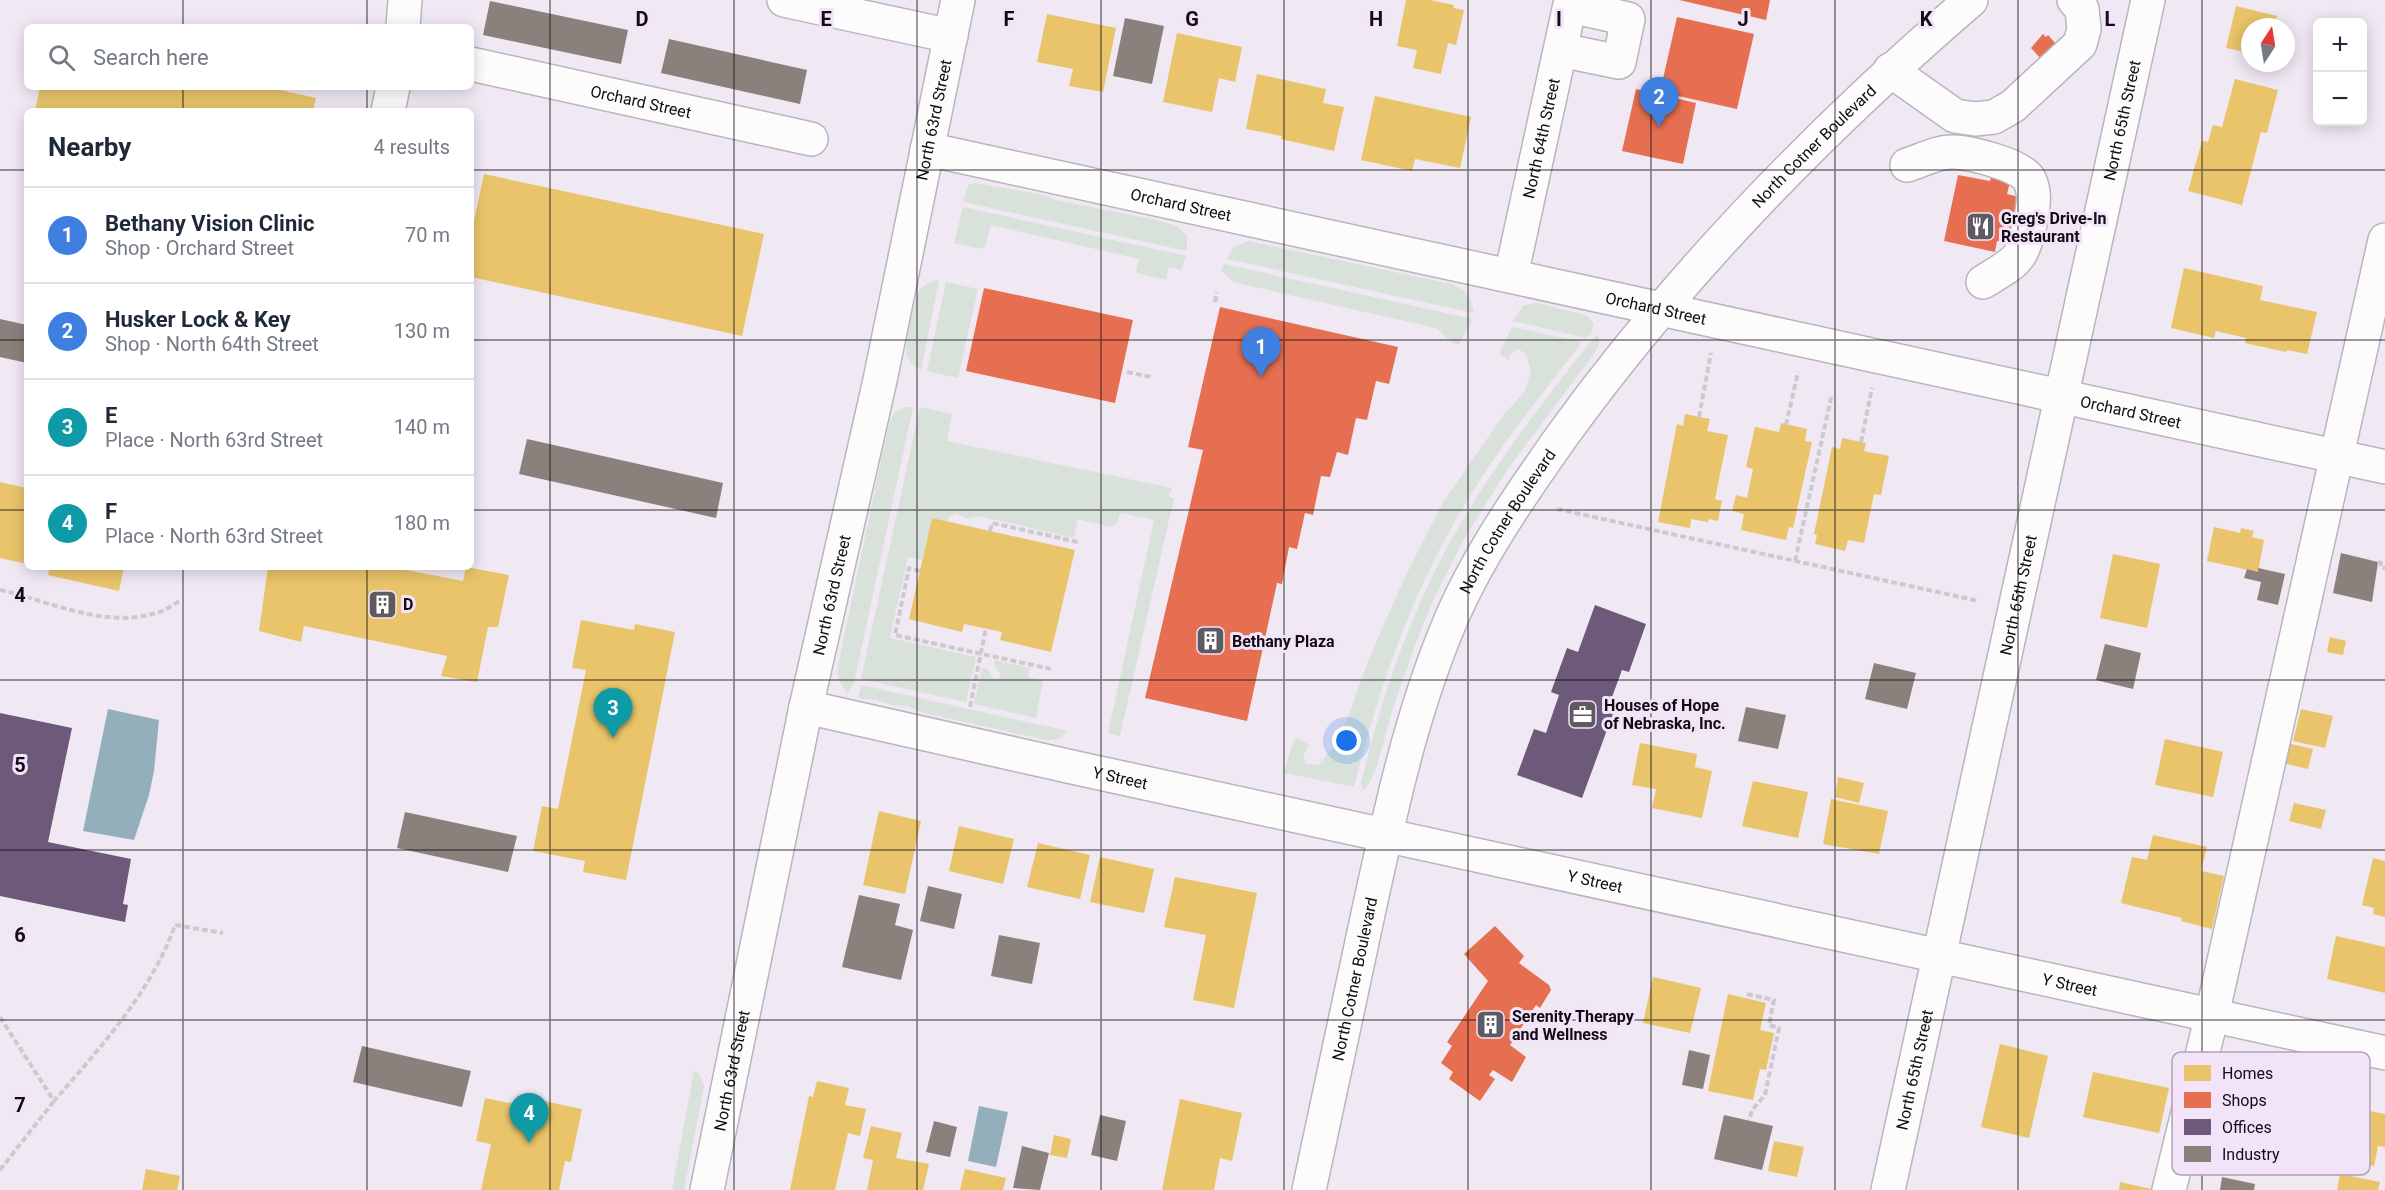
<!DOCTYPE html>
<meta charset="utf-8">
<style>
body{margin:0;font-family:Roboto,sans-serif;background:#f2f2f3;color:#1f2937}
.controls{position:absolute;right:18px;top:18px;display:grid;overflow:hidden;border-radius:9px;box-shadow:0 3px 15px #0003}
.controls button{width:54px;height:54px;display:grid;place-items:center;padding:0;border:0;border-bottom:2px solid #e0e1e3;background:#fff;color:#1f2937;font:30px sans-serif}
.compass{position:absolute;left:2241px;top:18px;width:54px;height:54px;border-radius:50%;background:#fff;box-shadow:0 3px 15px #0003;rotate:12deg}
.you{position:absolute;left:1347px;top:741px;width:21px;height:21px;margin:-15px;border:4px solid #fff;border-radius:50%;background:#1a73e8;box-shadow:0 0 0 9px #1a73e833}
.badge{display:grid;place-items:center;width:39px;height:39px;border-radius:50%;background:#5f5961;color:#fff;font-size:20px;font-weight:700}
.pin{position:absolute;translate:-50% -50px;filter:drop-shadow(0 2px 3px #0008)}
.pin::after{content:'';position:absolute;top:32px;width:21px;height:18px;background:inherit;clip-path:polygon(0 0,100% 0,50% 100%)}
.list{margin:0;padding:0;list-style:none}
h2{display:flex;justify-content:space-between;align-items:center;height:78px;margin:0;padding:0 24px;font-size:26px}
h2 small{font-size:20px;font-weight:400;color:#747a83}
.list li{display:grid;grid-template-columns:39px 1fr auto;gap:18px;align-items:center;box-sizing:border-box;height:96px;padding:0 24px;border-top:2px solid #e0e1e3}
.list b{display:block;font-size:22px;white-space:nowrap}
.list p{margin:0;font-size:20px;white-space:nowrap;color:#747a83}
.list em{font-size:20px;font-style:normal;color:#747a83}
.icon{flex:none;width:33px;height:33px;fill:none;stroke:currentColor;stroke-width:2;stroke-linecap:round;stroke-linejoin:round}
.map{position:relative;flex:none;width:2385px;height:1190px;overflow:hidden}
.search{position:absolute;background:#fff;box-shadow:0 3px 15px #0003;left:24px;top:24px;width:450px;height:66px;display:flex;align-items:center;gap:15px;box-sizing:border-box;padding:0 21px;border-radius:9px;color:#747a83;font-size:22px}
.panel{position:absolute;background:#fff;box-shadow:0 3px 15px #0003;left:24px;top:108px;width:450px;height:462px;border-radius:9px}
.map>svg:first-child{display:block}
.green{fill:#d9e1db}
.water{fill:#93afbc}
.homes{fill:#e9c46a}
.shops{fill:#e76f51}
.offices{fill:#6d597a}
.industry{fill:#8a817c}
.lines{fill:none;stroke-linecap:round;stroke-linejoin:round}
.minor-casing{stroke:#bab4bd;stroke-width:36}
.major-casing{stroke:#bab4bd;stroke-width:36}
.path{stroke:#cccace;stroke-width:4;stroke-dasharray:6 3;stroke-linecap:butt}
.minor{stroke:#fdfcfd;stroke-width:33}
.major{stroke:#fdfcfd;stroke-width:33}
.grid{fill:none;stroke:#110c13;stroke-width:1.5;stroke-opacity:0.55}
.labels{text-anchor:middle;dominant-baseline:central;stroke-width:6;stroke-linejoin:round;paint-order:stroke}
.street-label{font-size:16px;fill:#110c13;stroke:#f2e3f8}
.poi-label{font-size:16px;font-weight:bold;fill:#110c13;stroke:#f2e3f8;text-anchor:start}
.key{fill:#f2e3f8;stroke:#aea2b3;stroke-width:1.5}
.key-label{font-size:16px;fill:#110c13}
.grid-label{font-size:20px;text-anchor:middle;font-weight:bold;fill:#110c13;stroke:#f2e3f8;stroke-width:6;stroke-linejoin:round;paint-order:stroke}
</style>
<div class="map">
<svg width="2385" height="1190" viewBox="0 0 2385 1190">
<rect width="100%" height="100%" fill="#f0e8f3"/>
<g class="green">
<path d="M976,183L1044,195L1056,200L1157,220L1177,226L1187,236V251L963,202L969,184Z"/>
<path d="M963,207L1186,256L1181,270L1169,267L1166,280L1136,273L1139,259L991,225L985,246L982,249L954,243Z"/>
<path d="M1248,241L1451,284C1466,290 1472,298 1474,313L1227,259L1233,248Z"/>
<path d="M1224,264L1473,319L1459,344H1454L1436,328L1233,282L1221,270Z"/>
<path d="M936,280H939L921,370C913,366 908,360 906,352C905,343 915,296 920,290C924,285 930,282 936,280Z"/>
<path d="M946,282L978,289L958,378L927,371Z"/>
<path d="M1536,303L1582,314L1587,316L1594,324L1591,333L1586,338L1513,321L1523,306Z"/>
<path d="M1512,327L1582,342C1552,382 1520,420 1492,462C1422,564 1384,668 1354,787L1284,773L1293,742L1297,738L1309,745L1303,757L1306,764L1318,765L1332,749L1347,720L1368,661L1404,579L1442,504L1502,417L1525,391L1531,371L1526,354L1518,349L1511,354L1508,360L1501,355L1500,352Z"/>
<path d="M1599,335V344L1596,351L1508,469L1465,537L1435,596L1415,645L1393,708L1375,772L1368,785L1363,790L1361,783C1378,713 1400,642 1432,577C1474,490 1535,412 1595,336Z"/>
<path d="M905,407H913L854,683L848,693C838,683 836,674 839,661L889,423L894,413Z"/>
<path d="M920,407L952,414L947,441L1172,488L1169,497L1174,498L1120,736L1108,733L1154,520L1120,513L1117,523L1110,527L1078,519L1074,538L979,516L966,519L957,513L950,516L947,521L932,518L922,560L908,557L890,638L976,657L966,702L861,679Z"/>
<path d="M994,660L1030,668L1028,677L1043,680L1036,718L974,704L982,668L987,669L994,679L1000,678V673L995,668Z"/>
<path d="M861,685L1068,731L1058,739L1047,740L924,713L908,706L895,705V706L876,700L858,698Z"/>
<path d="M694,1071L699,1074L704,1086L684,1190H672Z"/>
</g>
<g class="water">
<path d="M108,709L159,720L154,771L149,795L134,840L83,831Z"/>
<path d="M979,1106L1008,1112L996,1167L968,1161Z"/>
</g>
<g class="homes">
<path d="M1406,0H1430L1454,5L1453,8L1464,10L1456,45L1448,43L1441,74L1413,68L1417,50L1397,46Z"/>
<path d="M2236,6L2277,16L2275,27H2250V53L2226,48Z"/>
<path d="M1047,14L1116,28L1103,92L1069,86L1073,69L1037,62Z"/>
<path d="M1177,33L1242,47L1235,82L1219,78L1212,112L1163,102Z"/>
<path d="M1257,74L1326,89L1323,103L1344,107L1334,151L1281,139L1282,136L1246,129Z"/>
<path d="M2235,79L2278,90L2267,133L2261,132L2242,205L2188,191L2202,141L2208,142L2213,125L2222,127Z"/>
<path d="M40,87H267L316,98L313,111H35Z"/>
<path d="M1375,96L1471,117L1460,168L1415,159L1412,171L1361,160Z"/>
<path d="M484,174L764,234L742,336L471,277V235Z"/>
<path d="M2184,268L2263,286L2260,300L2317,312L2307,354L2287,350L2286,352L2245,343L2246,338L2216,331L2214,338L2171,328Z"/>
<path d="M1685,414L1710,419L1707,431L1728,435L1715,499L1722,501L1718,521L1709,519L1708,522L1691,519L1690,528L1658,522L1677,424L1683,426Z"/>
<path d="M1781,423L1807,429L1805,441L1812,442L1793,528L1789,527L1786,540L1741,530L1744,514L1732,511L1736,495L1747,498L1753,469L1746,467L1755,427L1779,432Z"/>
<path d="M1842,438L1866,443L1864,451L1889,456L1881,495L1874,494L1864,543L1848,540L1845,551L1815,544L1817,535L1814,534L1832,447L1840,449Z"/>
<path d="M0,482L27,488V564L0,558Z"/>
<path d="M932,518L1075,550L1051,652L1000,640L1002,632L964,624L962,632L909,619Z"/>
<path d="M2214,527L2240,533L2241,528L2254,531L2252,537L2264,540L2258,572L2207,561Z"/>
<path d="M2113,554L2160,564L2147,628L2100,618Z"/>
<path d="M50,567H124L119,591L48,575Z"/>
<path d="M268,567H391L463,581L466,567L509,575L498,627H488L477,682L441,676L447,656L304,626L301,642L259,631Z"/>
<path d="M581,620L634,630L635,624L675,632L626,880L583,872L585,861L533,851L542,806L558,809L586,670L572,668Z"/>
<path d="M2330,637L2346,641L2343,655L2327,652Z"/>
<path d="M2301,709L2333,716L2325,748L2293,741Z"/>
<path d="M2165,739L2223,752L2213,797L2155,785Z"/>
<path d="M2283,742L2313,749L2308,769L2278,762Z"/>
<path d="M1640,743L1697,754L1695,767L1712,771L1702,818L1652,808L1656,789L1632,785Z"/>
<path d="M1838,777L1864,783L1859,803L1835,797Z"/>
<path d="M1753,781L1808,792L1798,838L1742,826Z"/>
<path d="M1831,799L1888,811L1879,854L1823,844Z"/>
<path d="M2294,803L2326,810L2321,829L2289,821Z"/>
<path d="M879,811L921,821L905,894L863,885Z"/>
<path d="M959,826L1014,839L1003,884L949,871Z"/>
<path d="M2153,835L2207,847L2201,871L2224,876L2212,929L2181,921L2182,918L2121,903L2132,857L2147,860Z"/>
<path d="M1038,843L1090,855L1080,899L1027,887Z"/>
<path d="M1100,857L1154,869L1144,913L1090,902Z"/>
<path d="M2373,858L2385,861V917L2373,914L2374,908L2362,905Z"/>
<path d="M1175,877L1257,893L1234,1008L1193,1000L1206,935L1164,927Z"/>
<path d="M2336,936L2385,947V993L2327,979Z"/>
<path d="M1653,977L1701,988L1690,1033L1643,1023Z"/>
<path d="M1728,994L1766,1003L1760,1030L1774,1033L1766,1070L1760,1069L1753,1100L1708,1091Z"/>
<path d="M2000,1044L2048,1056L2029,1138L1981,1127Z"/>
<path d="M2093,1072L2169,1088L2159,1133L2083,1117Z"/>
<path d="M817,1081L849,1088L845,1105L866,1109L860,1136L848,1133L835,1190H790L809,1096L813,1097Z"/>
<path d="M485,1098L537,1109L539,1100L582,1109L571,1162L565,1161L559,1190H481L491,1144L476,1141Z"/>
<path d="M1180,1099L1242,1113L1232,1161L1220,1158L1214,1190H1162Z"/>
<path d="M2345,1106L2385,1114V1147L2378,1146L2374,1166L2335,1157Z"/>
<path d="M871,1126L902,1133L896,1158L929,1164L923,1190H867L873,1160L863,1158Z"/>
<path d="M1054,1135L1071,1139L1067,1158L1050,1155Z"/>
<path d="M1774,1141L1804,1147L1797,1177L1768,1171Z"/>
<path d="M146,1169L180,1176L177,1190H142Z"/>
<path d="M965,1169L1006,1178L1003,1190H960Z"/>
<path d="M2340,1174L2380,1182L2378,1190H2337Z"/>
<path d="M2120,1182L2151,1189V1190H2119Z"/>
</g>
<g class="shops">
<path d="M1679,0H1770L1766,20Z"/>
<path d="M1677,17L1754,34L1737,109L1660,92Z"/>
<path d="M2043,34L2046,37L2048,35L2056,44L2041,59L2031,48Z"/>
<path d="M1636,89L1696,103L1683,164L1622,151Z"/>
<path d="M1958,175L1990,181L1991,178L2010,182L2007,194L2019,197L2010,244L1997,241L1995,252L1944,241Z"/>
<path d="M984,288L1133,320L1115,403L966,371Z"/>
<path d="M1220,307L1398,347L1389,384L1376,381L1367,420L1356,418L1348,455L1337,452L1330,477L1321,476L1313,515L1305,513L1297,549L1289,547L1282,584L1277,583L1247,721L1145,698L1203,450L1188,447Z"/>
<path d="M1495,926L1524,956L1519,963L1549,985L1551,990L1540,1008L1536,1005L1510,1045L1526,1057L1512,1082L1493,1070L1489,1075L1495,1079L1480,1101L1449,1079L1453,1072L1441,1063L1452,1046L1447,1042L1488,981L1464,954Z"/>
</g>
<g class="offices">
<path d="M1595,605L1646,624L1629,672L1622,670L1612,697L1618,700L1582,798L1517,775L1534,729L1546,733L1559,695L1551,692L1567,648L1578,652Z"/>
<path d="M0,713L72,728L48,842L131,859L123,904L128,905L125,922L0,896Z"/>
</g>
<g class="industry">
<path d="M490,1L628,30L621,64L483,35Z"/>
<path d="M1125,18L1164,26L1152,84L1113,76Z"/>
<path d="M669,39L807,70L800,104L661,73Z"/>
<path d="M0,319L27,325V363L0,357Z"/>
<path d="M527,439L723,483L716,518L519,474Z"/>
<path d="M2341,553L2378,562L2372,602L2333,593Z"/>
<path d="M2258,568L2285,574L2278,605L2257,600L2261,582L2244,578L2247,569L2258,572Z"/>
<path d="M2105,644L2141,653L2133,689L2096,680Z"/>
<path d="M1874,663L1916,673L1907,709L1865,699Z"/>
<path d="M1746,707L1786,715L1778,749L1738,741Z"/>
<path d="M405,812L517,836L508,872L397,848Z"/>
<path d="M928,886L962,894L954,929L920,921Z"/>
<path d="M859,895L900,904L895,925L913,930L901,980L842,967Z"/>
<path d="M999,935L1040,943L1032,984L991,976Z"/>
<path d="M362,1046L471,1071L462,1107L353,1082Z"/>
<path d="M1689,1050L1710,1055L1703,1089L1682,1085Z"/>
<path d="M1100,1115L1126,1121L1117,1161L1091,1155Z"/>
<path d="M1724,1115L1773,1126L1762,1170L1714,1159Z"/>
<path d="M934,1121L957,1127L950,1157L926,1152Z"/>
<path d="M1022,1146L1049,1153L1040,1190L1013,1188Z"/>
<path d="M2222,1177L2255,1184L2254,1190H2220Z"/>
</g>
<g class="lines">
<defs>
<g id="minor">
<path d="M784,0L951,36"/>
<path d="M403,27L405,0"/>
<path d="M1561,50L1619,62L1628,19L1570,6"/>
<path id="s1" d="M471,64L811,139"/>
<path d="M1890,70L1955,116L1975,119L1994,117L2013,106L2080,44L2084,29L2082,9L2074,0"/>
<path d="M388,111L393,87"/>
<path id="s2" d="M927,149L2385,467"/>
<path d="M1907,165C1920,161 1938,152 1951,152C1967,151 2021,165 2029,179C2036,192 2033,205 2031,219C2022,261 2019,260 1983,282"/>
<path id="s3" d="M1511,276L1571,0"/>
<path id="s4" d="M806,707L1081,769L2385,1053"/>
<path id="s5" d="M707,1190L806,707L880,380L958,0"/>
<path id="s6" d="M1888,1190L2148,0"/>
<path d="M2169,1190L2212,1015L2385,240"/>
</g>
<g id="major">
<path id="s7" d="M1309,1190C1329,1098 1349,1006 1368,914C1389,818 1409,721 1447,629C1475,560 1519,497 1562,436C1679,274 1820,130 1971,0"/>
</g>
</defs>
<use href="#minor" class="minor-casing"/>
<use href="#major" class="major-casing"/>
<g class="path">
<path d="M1215,302L1217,292"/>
<path d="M1127,372L1151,377"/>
<path d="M1699,417L1711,353"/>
<path d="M1786,425L1798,372"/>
<path d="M1861,442L1872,388"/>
<path d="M1557,509L1979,601"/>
<path d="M990,531L992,523L1078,542"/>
<path d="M1795,561L1832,394"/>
<path d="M2378,562L2381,563V567L2385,568"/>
<path d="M920,571L909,568L895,635L1051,669"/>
<path d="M0,590C49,601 105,629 156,613C165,611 173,605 181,600"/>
<path d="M970,707L986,628"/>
<path d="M1747,994L1774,1000L1769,1025L1779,1028L1765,1095L1752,1110L1749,1120"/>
<path d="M0,1017L54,1101C100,1048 152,991 175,925L223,933"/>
<path d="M0,1170L54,1101"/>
</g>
<use href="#minor" class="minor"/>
<use href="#major" class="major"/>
</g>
<path class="grid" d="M183,0V27M367,0V27M550,0V1190M734,0V1190M917,0V1190M1101,0V1190M1284,0V1190M1468,0V1190M1651,0V1190M1835,0V1190M2018,0V1190M2202,0V1190M183,87V111M367,87V111M0,170H27M471,170H2385M0,340H27M471,340H2385M0,510H27M471,510H2385M183,567V1190M367,567V1190M0,680H2385M0,850H2385M0,1020H2385"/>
<defs>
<symbol id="restaurant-square" viewBox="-11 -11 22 22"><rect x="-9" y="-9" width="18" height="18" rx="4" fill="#5f5961" stroke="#f2e3f8"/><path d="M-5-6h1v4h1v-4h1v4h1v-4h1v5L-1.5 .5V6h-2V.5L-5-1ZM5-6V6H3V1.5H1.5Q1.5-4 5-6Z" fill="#fff"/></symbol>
<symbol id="building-square" viewBox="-11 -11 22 22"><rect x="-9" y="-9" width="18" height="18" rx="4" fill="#5f5961" stroke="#f2e3f8"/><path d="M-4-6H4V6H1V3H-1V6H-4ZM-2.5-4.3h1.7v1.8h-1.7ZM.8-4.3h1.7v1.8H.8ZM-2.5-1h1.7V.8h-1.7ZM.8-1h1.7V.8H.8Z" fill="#fff"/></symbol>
<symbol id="office-square" viewBox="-11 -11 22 22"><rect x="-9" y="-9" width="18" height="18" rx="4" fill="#5f5961" stroke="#f2e3f8"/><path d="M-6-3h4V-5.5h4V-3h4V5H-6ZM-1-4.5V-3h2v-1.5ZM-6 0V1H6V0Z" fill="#fff"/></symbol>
</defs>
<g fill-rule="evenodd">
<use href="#restaurant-square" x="1964" y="210" width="33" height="33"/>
<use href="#building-square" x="366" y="588" width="33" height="33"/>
<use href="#building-square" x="1194" y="624" width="33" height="33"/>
<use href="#office-square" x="1566" y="698" width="33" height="33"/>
<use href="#building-square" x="1474" y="1008" width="33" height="33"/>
</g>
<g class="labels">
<g class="street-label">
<text stroke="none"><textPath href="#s1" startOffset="174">Orchard Street</textPath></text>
<text stroke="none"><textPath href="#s5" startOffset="1094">North 63rd Street</textPath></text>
<text stroke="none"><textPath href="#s6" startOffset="1095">North 65th Street</textPath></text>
<text stroke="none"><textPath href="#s3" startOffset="141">North 64th Street</textPath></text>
<text stroke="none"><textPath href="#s7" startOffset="1188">North Cotner Boulevard</textPath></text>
<text stroke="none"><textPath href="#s2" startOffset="260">Orchard Street</textPath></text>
<text stroke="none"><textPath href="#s2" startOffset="746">Orchard Street</textPath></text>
<text stroke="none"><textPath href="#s2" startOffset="1232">Orchard Street</textPath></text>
<text stroke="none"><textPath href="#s7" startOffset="702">North Cotner Boulevard</textPath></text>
<text stroke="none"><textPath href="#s5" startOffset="608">North 63rd Street</textPath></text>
<text stroke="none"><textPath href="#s6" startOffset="609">North 65th Street</textPath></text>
<text stroke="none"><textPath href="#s4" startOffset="322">Y Street</textPath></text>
<text stroke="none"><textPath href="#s4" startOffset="808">Y Street</textPath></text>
<text stroke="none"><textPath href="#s7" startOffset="216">North Cotner Boulevard</textPath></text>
<text stroke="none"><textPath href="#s4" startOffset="1294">Y Street</textPath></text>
<text stroke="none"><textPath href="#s5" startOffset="122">North 63rd Street</textPath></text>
<text stroke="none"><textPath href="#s6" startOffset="123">North 65th Street</textPath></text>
</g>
<g class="poi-label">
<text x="2001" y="218">Greg's Drive-In<tspan x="2001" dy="18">Restaurant</tspan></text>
<text x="403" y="604">D</text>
<text x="1232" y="641">Bethany Plaza</text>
<text x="1604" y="705">Houses of Hope<tspan x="1604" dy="18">of Nebraska, Inc.</tspan></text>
<text x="1512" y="1016">Serenity Therapy<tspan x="1512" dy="18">and Wellness</tspan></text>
</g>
</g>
<rect x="2172" y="1052" width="198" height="123" rx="9" class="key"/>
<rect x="2184" y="1065" width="27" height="16" fill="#e9c46a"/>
<rect x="2184" y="1092" width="27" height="16" fill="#e76f51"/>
<rect x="2184" y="1119" width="27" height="16" fill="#6d597a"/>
<rect x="2184" y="1146" width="27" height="16" fill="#8a817c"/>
<g class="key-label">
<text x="2222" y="1079">Homes</text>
<text x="2222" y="1106">Shops</text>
<text x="2222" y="1133">Offices</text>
<text x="2222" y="1160">Industry</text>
</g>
<g class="grid-label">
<text x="642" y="26">D</text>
<text x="826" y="26">E</text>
<text x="1009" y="26">F</text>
<text x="1192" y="26">G</text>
<text x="1376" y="26">H</text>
<text x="1559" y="26">I</text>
<text x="1743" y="26">J</text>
<text x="1926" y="26">K</text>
<text x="2110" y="26">L</text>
<text x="20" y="602">4</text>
<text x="20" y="772">5</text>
<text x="20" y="942">6</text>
<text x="20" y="1112">7</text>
</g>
</svg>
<div class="controls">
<button>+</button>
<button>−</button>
</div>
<svg class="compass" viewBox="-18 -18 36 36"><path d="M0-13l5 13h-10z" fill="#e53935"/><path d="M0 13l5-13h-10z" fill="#747a83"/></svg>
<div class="you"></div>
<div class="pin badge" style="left:1261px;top:377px;background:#3f7fe0">1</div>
<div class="pin badge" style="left:1659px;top:127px;background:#3f7fe0">2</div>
<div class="pin badge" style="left:613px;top:738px;background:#0f9aa8">3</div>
<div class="pin badge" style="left:529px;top:1143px;background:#0f9aa8">4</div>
<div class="search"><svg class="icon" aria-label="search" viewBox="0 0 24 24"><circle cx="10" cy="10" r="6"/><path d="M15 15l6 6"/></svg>Search here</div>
<section class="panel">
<h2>Nearby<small>4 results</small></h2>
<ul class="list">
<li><span class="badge" style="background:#3f7fe0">1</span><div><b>Bethany Vision Clinic</b><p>Shop · Orchard Street</p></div><em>70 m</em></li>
<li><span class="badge" style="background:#3f7fe0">2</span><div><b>Husker Lock &amp; Key</b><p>Shop · North 64th Street</p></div><em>130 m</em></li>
<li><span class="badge" style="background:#0f9aa8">3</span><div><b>E</b><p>Place · North 63rd Street</p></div><em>140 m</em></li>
<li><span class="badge" style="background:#0f9aa8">4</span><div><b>F</b><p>Place · North 63rd Street</p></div><em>180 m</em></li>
</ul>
</section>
</div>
